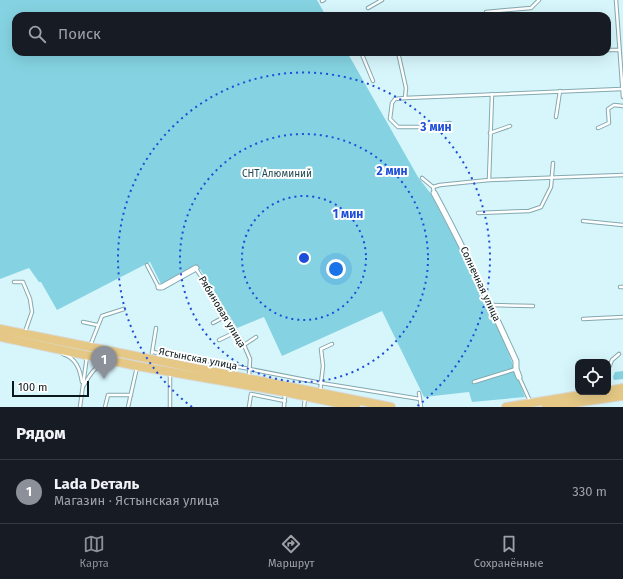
<!DOCTYPE html>
<html lang="ru">
<meta charset="utf-8">
<style>
body{margin:0;font-family:"Fira Sans",sans-serif;background:#242831;color:#f1f3f6}
.controls{position:absolute;right:12px;bottom:12px;display:grid;overflow:hidden;border-radius:8px;box-shadow:0 4px 16px #0002}
.controls button{width:36px;height:36px;display:grid;place-items:center;padding:0;border:0;border-bottom:1px solid #363941;background:#171b24;color:#f1f3f6;font:20px sans-serif}
.scale{position:absolute;left:12px;bottom:10px;width:77px;box-sizing:border-box;padding-left:4px;border:2px solid #09181a;border-top:0;font-size:11px;line-height:14px;white-space:nowrap;color:#09181a;-webkit-text-stroke:3px #fff;paint-order:stroke}
.you{position:absolute;left:336px;top:269px;width:14px;height:14px;margin:-10px;border:3px solid #fff;border-radius:50%;background:#1a73e8;box-shadow:0 0 0 6px #1a73e833}
.badge{display:grid;place-items:center;width:26px;height:26px;border-radius:50%;background:#8c9099;color:#fff;font-size:13px;font-weight:700}
.pin{position:absolute;translate:-50% -33px;filter:drop-shadow(0 1px 2px #0008)}
.pin::after{content:'';position:absolute;top:21px;width:14px;height:12px;background:inherit;clip-path:polygon(0 0,100% 0,50% 100%)}
.list{margin:0;padding:0;list-style:none}
h2{display:flex;justify-content:space-between;align-items:center;height:52px;margin:0;padding:0 16px;font-size:17px}
h2 small{font-size:13px;font-weight:400;color:#9ea1a6}
.list li{display:grid;grid-template-columns:26px 1fr auto;gap:12px;align-items:center;box-sizing:border-box;height:64px;padding:0 16px;border-top:1px solid #363941}
.list b{display:block;font-size:15px;white-space:nowrap}
.list p{margin:0;font-size:13px;white-space:nowrap;color:#9ea1a6}
.list em{font-size:13px;font-style:normal;color:#9ea1a6}
.icon{flex:none;width:22px;height:22px;fill:none;stroke:currentColor;stroke-width:2;stroke-linecap:round;stroke-linejoin:round}
.map{position:relative;flex:none;width:623px;height:407px;overflow:hidden}
.search{position:absolute;background:#171b24;box-shadow:0 4px 16px #0002;left:12px;right:12px;top:12px;height:44px;display:flex;align-items:center;gap:10px;box-sizing:border-box;padding:0 14px;border-radius:12px;color:#9ea1a6;font-size:15px}
.sheet{height:116px;background:#171b24}
nav{display:flex;justify-content:space-around;align-items:center;box-sizing:border-box;height:56px;border-top:1px solid #363941;background:#171b24;font-size:11px;color:#9ea1a6}
nav a{display:grid;justify-items:center;gap:2px}
nav .on{color:#8c9099}
.map>svg:first-child{display:block}
.green{fill:#85d3e2}
.lines{fill:none;stroke-linecap:round;stroke-linejoin:round}
.service-casing{stroke:#83a8af;stroke-width:4.5}
.minor-casing{stroke:#83a8af;stroke-width:7}
.primary-casing{stroke:#d8dada;stroke-width:10}
.service{stroke:#fff;stroke-width:2.5}
.minor{stroke:#fff;stroke-width:5}
.primary{stroke:#e5c885;stroke-width:8}
.ring{fill:none;stroke:#1d4ed8;stroke-width:2;stroke-dasharray:2 4}
.labels{text-anchor:middle;dominant-baseline:central;stroke-width:4;stroke-linejoin:round;paint-order:stroke}
.park-label{font-size:10px;fill:#234a51;stroke:#fff}
.street-label{font-size:10px;fill:#09181a;stroke:#fff}
.centre{fill:#1d4ed8;stroke:#fff;stroke-width:2}
.ring-label{font-size:12px;text-anchor:middle;font-weight:bold;fill:#1d4ed8;stroke:#fff;stroke-width:4;stroke-linejoin:round;paint-order:stroke}
</style>
<div class="map">
<svg width="623" height="407" viewBox="0 0 623 407">
<rect width="100%" height="100%" fill="#d7f6fc"/>
<g class="green">
<path d="M0,0H317L326,16H16V52H347L418,177L431,194L496,319L525,397L472,402L469,392L424,397L382,311L282,356L264,317L237,328L200,269L164,290L150,262L57,310L41,282H39L29,268L0,279Z"/>
<path d="M623,371V379L614,380L613,377L615,372Z"/>
</g>
<g class="lines">
<defs>
<g id="service">
<path d="M616,0L623,97"/>
<path d="M322,1L324,0"/>
<path d="M368,8L382,0"/>
<path d="M486,12L531,8L539,0"/>
<path d="M607,50H619"/>
<path d="M361,52L373,81"/>
<path d="M398,52L406,88L405,98L622,89"/>
<path d="M405,98L395,99L392,103L390,119L398,127H424L450,123"/>
<path d="M556,117L560,91"/>
<path d="M598,128L609,123L608,109L614,105L623,106"/>
<path d="M490,133L510,126"/>
<path d="M422,178L433,187"/>
<path d="M489,180L492,94"/>
<path d="M434,192L433,187L440,185L489,180L623,175"/>
<path d="M478,213L529,211L541,207L551,187L553,163"/>
<path d="M583,221L623,225"/>
<path d="M147,265L158,286"/>
<path d="M196,269L215,297L244,345L250,359L249,376"/>
<path d="M14,282H23L30,299L32,312L25,332"/>
<path d="M620,287H623"/>
<path d="M492,305L533,306"/>
<path d="M583,319L623,317"/>
<path d="M83,322L97,325"/>
<path d="M213,323L226,316"/>
<path d="M219,340L236,332"/>
<path d="M244,345L256,337"/>
<path d="M90,346L102,316L124,309"/>
<path d="M152,352L193,358L321,383L420,399"/>
<path d="M152,353L156,328"/>
<path d="M63,354C76,358 80,369 82,382"/>
<path d="M608,370L612,360L619,354"/>
<path d="M170,374V407"/>
<path d="M519,377L530,401"/>
<path d="M474,382L516,369"/>
<path d="M84,385C93,370 95,364 113,365"/>
<path d="M320,392L323,366L321,349L332,344"/>
<path d="M419,393L421,407"/>
<path d="M80,407L87,356"/>
<path d="M105,407L108,395H131"/>
<path d="M128,407L137,367"/>
<path d="M249,407L251,394L285,401"/>
<path d="M284,407L285,393"/>
<path d="M304,407L305,398"/>
</g>
<g id="minor">
<path d="M434,193C464,248 490,304 516,361V369L519,377"/>
<path d="M159,287H162L196,268"/>
</g>
<g id="primary">
<path d="M0,329L391,407"/>
<path d="M0,337L137,366L285,392L356,407"/>
<path d="M608,391L623,388"/>
<path d="M506,407L599,392"/>
<path d="M546,407L623,396"/>
</g>
</defs>
<use href="#service" class="service-casing"/>
<use href="#minor" class="minor-casing"/>
<use href="#primary" class="primary-casing"/>
<use href="#service" class="service"/>
<use href="#minor" class="minor"/>
<use href="#primary" class="primary"/>
</g>
<g class="ring">
<circle cx="304" cy="258" r="62"/>
<circle cx="304" cy="258" r="124"/>
<path d="M192 407A186 186 0 1 1 416 407"/>
</g>
<g class="labels">
<g class="park-label">
<text x="277" y="174">СНТ Алюминий</text>
</g>
<g class="street-label">
<text transform="translate(480 284) rotate(65)">Солнечная улица</text>
<text transform="translate(222 312) rotate(59)">Рябиновая улица</text>
<text transform="translate(198 359) rotate(11)">Ястынская улица</text>
</g>
</g>
<circle cx="304" cy="258" r="6" class="centre"/>
<g class="ring-label">
<text x="436" y="131">3 мин</text>
<text x="392" y="175">2 мин</text>
<text x="348" y="218">1 мин</text>
</g>
</svg>
<div class="controls">
<button><svg class="icon" aria-label="locate" viewBox="0 0 24 24"><circle cx="12" cy="12" r="6"/><path d="M12 2v4M12 18v4M2 12h4M18 12h4"/></svg></button>
</div>
<div class="scale">100 m</div>
<div class="you"></div>
<div class="pin badge" style="left:104px;top:379px">1</div>
<div class="search"><svg class="icon" aria-label="search" viewBox="0 0 24 24"><circle cx="10" cy="10" r="6"/><path d="M15 15l6 6"/></svg>Поиск</div>
</div>
<section class="sheet">
<h2>Рядом<small></small></h2>
<ul class="list">
<li><span class="badge">1</span><div><b>Lada Dеталь</b><p>Магазин · Ястынская улица</p></div><em>330 m</em></li>
</ul>
</section>
<nav>
<a class="on"><svg class="icon" aria-label="map" viewBox="0 0 24 24"><path d="M3 6l6-2 6 2 6-2v14l-6 2-6-2-6 2zM9 4v14M15 6v14"/></svg>Карта</a>
<a><svg class="icon" aria-label="directions" viewBox="0 0 24 24"><path d="M12 3l9 9-9 9-9-9zM9 14v-3h6M13 9l2 2-2 2"/></svg>Маршрут</a>
<a><svg class="icon" aria-label="saved" viewBox="0 0 24 24"><path d="M7 4h10v16l-5-4-5 4z"/></svg>Сохранённые</a>
</nav>
